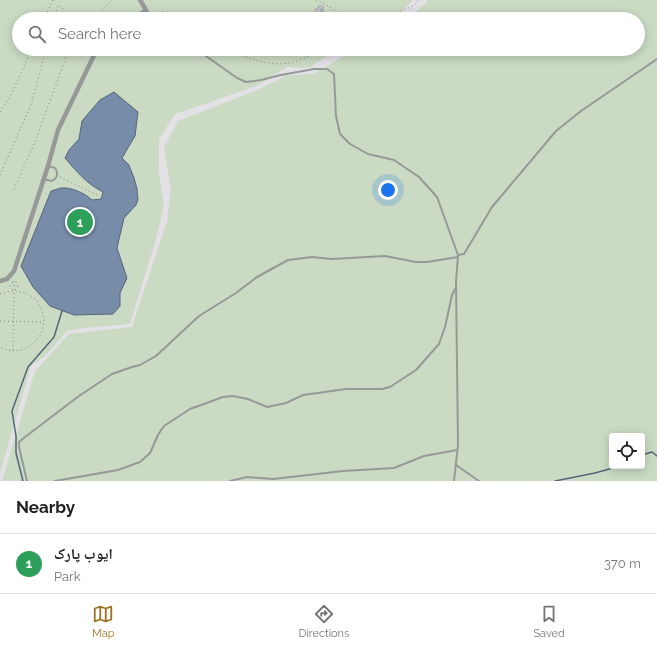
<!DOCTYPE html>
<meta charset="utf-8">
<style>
body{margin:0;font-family:Raleway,"Noto Naskh Arabic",sans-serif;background:#f6f6f6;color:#202124}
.controls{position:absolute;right:12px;bottom:12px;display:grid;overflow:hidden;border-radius:4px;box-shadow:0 2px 10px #0003}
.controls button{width:36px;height:36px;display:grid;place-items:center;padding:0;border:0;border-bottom:1px solid #e0e0e0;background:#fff;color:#202124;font:20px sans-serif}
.you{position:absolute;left:388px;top:190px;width:14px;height:14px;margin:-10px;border:3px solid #fff;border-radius:50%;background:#1a73e8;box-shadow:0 0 0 6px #1a73e833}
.badge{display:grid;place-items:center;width:26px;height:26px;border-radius:50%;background:#9c7421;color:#fff;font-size:13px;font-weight:700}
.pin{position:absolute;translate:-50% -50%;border:2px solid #fff;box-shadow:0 1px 4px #0006}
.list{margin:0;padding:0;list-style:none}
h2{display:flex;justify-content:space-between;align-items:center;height:52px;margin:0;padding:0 16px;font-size:17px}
h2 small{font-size:13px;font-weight:400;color:#757577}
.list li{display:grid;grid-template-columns:26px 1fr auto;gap:12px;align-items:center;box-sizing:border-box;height:60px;padding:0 16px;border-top:1px solid #e0e0e0}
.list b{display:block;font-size:15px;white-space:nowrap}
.list p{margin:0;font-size:13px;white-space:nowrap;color:#757577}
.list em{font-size:13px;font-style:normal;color:#757577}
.icon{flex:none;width:22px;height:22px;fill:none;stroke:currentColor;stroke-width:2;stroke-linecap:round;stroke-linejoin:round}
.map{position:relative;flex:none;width:657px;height:481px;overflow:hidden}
.search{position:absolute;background:#fff;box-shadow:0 2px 10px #0003;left:12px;right:12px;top:12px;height:44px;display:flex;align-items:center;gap:10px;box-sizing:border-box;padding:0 14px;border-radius:22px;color:#757577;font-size:15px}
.sheet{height:112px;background:#fff}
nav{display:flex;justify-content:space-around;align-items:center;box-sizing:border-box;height:56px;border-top:1px solid #e0e0e0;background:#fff;font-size:11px;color:#757577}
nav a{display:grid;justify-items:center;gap:2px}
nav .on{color:#9c7421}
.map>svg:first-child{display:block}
.green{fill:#cadac3;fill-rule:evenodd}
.water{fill:#768ca9;stroke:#56667a}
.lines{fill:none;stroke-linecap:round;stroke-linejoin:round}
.stream{stroke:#56667a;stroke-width:1.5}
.building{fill:#c3c3c8;stroke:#adadb2;filter:url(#shadow)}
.path{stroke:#828184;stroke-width:1;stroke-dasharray:1 3;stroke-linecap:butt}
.service{stroke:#979999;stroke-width:2}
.minor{stroke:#979999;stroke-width:4.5}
</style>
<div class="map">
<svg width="657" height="481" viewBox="0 0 657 481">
<defs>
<filter id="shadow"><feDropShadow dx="2" dy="2" stdDeviation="2" flood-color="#0004"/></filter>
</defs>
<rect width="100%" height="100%" fill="#e3e1e6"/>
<g class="green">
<path d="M0,0H413L403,10L391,19H19V49H338L309,68L287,67L257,86L175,114L159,139V175L164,205L156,239L130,324L84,328L67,331L44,357L31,366L0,473Z"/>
<path d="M427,0H657V481H2L35,371L69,334L132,327L167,222L171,189L164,147L178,121L255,91L288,75L313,74L346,55L360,49H638V19H407L425,4ZM612,436H642V466H612Z"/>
</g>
<path class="water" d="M114,92L138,112L135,136L122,158L129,165L134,178L137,189L138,200L136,205L124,218L117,248L127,278L120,293V306L113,314L74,315L50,306L33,287L21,266L51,191C54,190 58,189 61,188C71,187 85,193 92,200L101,199L103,192C87,184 77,172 65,158L69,150L79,139L82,121L100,100Z"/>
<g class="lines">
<g class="stream">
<path d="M642,455L652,452L657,456"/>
<path d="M23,481L16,453V436L12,411L28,367L54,337L62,311"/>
<path d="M555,481L595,473L620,466"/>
</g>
</g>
<path class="building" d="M318,6H323V9H320L322,18L317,19L315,9L319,8Z"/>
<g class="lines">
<g class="path">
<path d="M316,0L327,5L346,19"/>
<path d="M162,11L172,19"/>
<path d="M44,19L53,0"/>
<path d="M55,19L57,7L59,5L62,7L67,19"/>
<path d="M92,19L112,0"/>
<path d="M382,19L413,6L419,0"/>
<path d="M227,49C251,60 277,70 302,59C309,57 315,52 322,49"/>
<path d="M0,112L10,97L32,49"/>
<path d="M0,175L31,105L46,49"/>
<path d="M60,177L97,195"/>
<path d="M14,189L35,142L69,49"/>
<circle cx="14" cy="286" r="4"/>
<path d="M0,294C42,278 61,334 24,349C16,352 7,351 0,347"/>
<path d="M0,321L43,322"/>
<path d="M13,350L14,282L13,280"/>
</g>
<g class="service">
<path d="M147,11L157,19"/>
<path d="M196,49L237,78L246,82L261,80L281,75L314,69H327L334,74L336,116L340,134L350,144L368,154L394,160L419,177L437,197L458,255L456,282L458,445L454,481"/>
<path d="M44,179L51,181C57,179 59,174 55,168L48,166"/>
<path d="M458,255L464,254L492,207L556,131L581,111L657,59"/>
<path d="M456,465L479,481"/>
<path d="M27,481L19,447V442L25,437L79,396L112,374L132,367L140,365L156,356L199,316L236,293L257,277L288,260L312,257L332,259L385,256L416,262H427L458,257"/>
<path d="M55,481L118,470L140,462L150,453L158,435L164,426L190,409L223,397L233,396L248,399L267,407L286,403L303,395L346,389H382L390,387L416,370L439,344L445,327L452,295L455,289"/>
<path d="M230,481L247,477L273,479L343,471L394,468L424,456L457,450"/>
</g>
<g class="minor">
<path d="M134,19L146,10L140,0"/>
<path d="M0,281L7,279L14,271L48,166L58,130L97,49"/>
</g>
</g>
</svg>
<div class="controls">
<button><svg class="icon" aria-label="locate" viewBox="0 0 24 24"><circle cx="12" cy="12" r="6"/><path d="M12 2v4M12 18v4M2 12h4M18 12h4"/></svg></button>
</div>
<div class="you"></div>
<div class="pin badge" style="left:80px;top:222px;background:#2e9e5b">1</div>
<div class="search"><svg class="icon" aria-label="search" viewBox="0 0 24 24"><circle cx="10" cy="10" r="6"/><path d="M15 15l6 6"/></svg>Search here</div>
</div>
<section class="sheet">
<h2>Nearby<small></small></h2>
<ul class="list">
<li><span class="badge" style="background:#2e9e5b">1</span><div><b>ایوب پارک</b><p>Park</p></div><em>370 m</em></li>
</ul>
</section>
<nav>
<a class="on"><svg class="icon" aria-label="map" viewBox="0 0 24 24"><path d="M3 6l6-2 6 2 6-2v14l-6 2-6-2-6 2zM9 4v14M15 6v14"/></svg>Map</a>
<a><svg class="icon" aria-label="directions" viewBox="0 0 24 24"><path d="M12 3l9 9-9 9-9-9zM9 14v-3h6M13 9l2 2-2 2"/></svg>Directions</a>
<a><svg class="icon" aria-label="saved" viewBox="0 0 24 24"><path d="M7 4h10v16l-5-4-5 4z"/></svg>Saved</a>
</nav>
